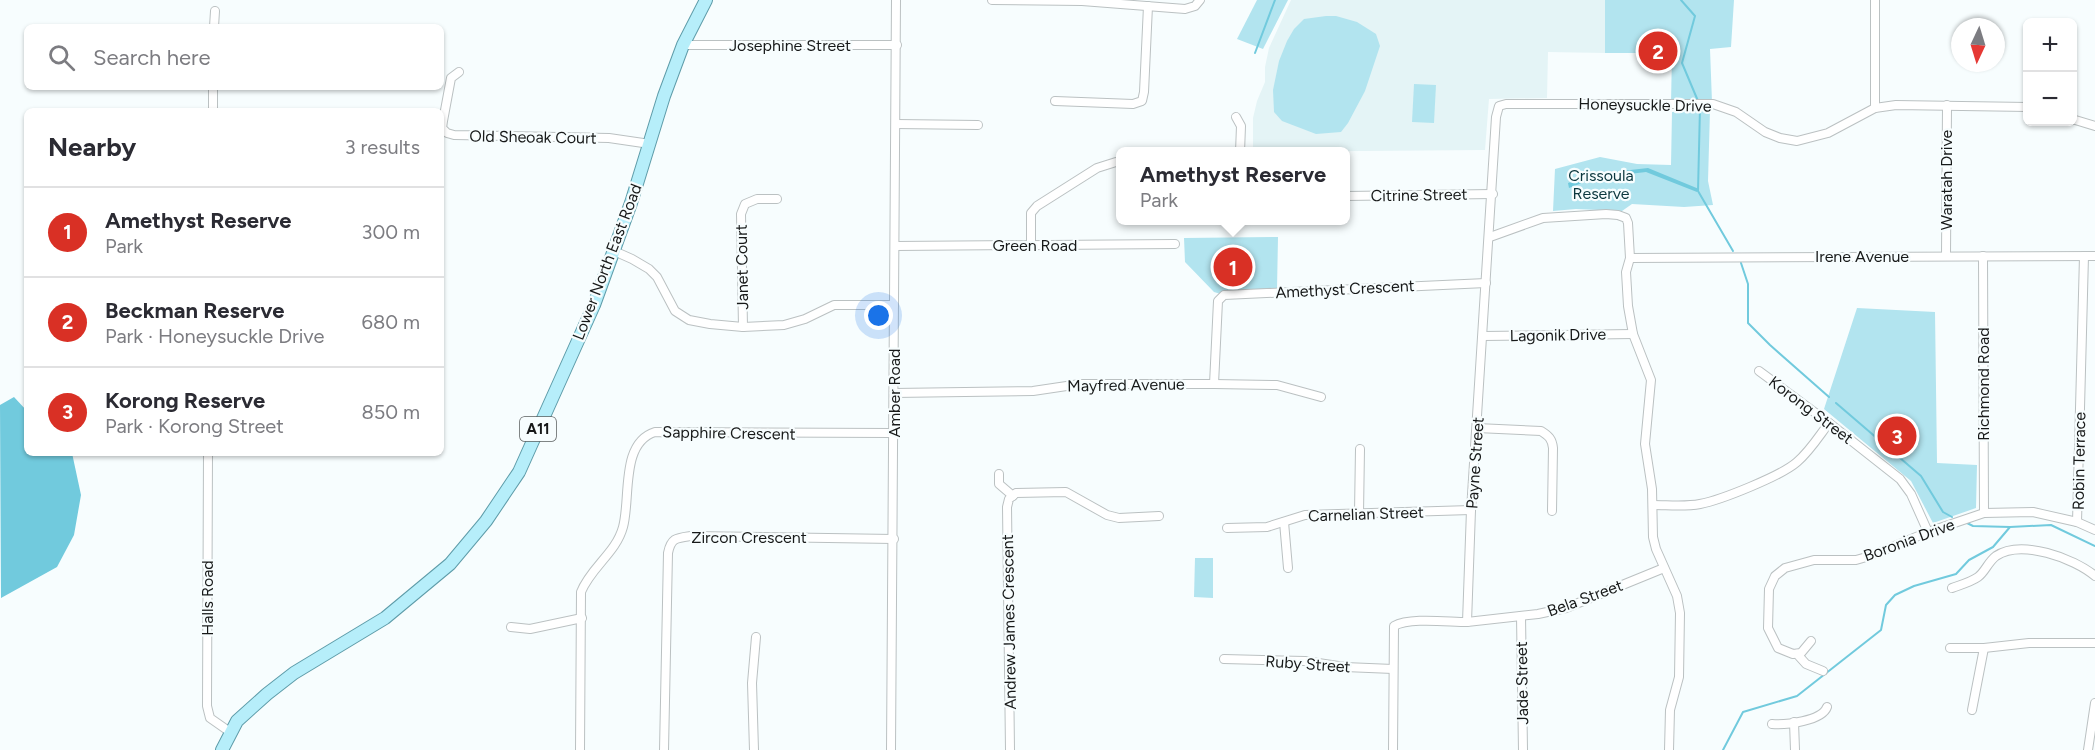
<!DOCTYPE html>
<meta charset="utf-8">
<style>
body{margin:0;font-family:Figtree,sans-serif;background:#f2f2f3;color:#2b2b33}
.controls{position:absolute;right:18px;top:18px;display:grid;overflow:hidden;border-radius:9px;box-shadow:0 2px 4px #0004}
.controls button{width:54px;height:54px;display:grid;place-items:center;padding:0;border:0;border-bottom:2px solid #e1e1e2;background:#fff;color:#2b2b33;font:30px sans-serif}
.compass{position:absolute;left:1951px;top:18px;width:54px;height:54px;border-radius:50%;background:#fff;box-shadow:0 2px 4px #0004;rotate:184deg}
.you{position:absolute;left:879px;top:316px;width:21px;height:21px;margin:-15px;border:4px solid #fff;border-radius:50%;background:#1a73e8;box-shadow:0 0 0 9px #1a73e833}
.badge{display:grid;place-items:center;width:39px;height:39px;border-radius:50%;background:#d93025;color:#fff;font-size:20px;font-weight:700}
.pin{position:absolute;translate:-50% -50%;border:3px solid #fff;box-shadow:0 2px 6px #0006}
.popup{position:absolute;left:1116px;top:147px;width:234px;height:78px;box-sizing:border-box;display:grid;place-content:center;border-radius:9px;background:#fff;filter:drop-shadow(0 2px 4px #0005);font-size:20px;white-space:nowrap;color:#7c7c81}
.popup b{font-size:22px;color:#2b2b33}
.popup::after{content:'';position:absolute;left:50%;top:100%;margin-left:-12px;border:12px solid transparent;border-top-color:#fff}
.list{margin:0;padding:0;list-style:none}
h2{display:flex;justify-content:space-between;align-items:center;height:78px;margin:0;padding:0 24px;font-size:26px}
h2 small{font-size:20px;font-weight:400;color:#7c7c81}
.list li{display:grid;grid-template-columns:39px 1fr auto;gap:18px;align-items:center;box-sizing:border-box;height:90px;padding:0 24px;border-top:2px solid #e1e1e2}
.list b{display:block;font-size:22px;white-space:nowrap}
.list p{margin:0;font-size:20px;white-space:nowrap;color:#7c7c81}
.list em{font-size:20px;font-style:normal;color:#7c7c81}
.icon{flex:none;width:33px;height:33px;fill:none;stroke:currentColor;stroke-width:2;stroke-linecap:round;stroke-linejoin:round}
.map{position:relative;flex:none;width:2095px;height:750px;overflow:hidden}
.search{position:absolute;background:#fff;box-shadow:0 2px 4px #0004;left:24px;top:24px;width:420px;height:66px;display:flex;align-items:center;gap:15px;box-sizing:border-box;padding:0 21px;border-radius:9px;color:#7c7c81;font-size:22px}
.panel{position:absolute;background:#fff;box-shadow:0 2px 4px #0004;left:24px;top:108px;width:420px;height:348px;border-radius:9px}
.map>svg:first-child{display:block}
.built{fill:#e4f4f6}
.green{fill:#b2e4ef}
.water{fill:#71cadd}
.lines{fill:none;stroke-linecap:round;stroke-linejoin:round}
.stream{stroke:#71cadd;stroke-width:2}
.minor-casing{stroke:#bbc1c2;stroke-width:10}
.primary-casing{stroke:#5e9ca9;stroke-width:14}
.minor{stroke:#fff;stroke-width:8}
.primary{stroke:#b6eefa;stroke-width:12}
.labels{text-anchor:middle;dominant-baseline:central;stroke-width:4.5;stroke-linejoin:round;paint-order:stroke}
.shield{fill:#f7fdfe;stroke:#5a5d5e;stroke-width:1.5}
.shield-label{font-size:15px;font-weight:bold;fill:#171919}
.street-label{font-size:16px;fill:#171919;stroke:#f7fdfe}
.park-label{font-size:16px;fill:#0b373e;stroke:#f7fdfe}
</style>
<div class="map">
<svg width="2095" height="750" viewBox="0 0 2095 750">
<rect width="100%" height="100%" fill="#f7fdfe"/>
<path class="built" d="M1291,0H1605V53L1548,52L1547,98L1489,99L1485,150L1253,152V118L1257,101L1265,82V67L1269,48Z"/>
<g class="green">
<path d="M1257,0H1288L1263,49L1237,39Z"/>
<path d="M1605,0H1734L1731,47L1710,49L1712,102L1671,103L1672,53H1605Z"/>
<path d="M1326,16H1336L1357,22L1376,34L1380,46L1365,91L1348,123L1341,132L1316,134L1282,121L1274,112L1273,90L1279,61L1287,41L1294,29L1304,19Z"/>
<path d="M1414,84L1436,85L1434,123L1412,122Z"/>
<path d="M1710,110L1708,181L1713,205L1684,207L1632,204L1622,211L1576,209L1553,211L1555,169L1600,157L1637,164L1671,165L1672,112Z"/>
<path d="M1278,237L1277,290H1229L1224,295L1214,292L1185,262L1184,238Z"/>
<path d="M1857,308L1935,312L1937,463L1977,465L1976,508L1933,523L1911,481L1824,409Z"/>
<path d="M1195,558H1213V598L1194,597Z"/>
</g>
<g class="water">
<path d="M1648,168L1699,189L1697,192L1646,172L1595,178L1569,188L1568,183L1595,174Z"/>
<path d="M14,397L27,411V453H72L81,495L74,535L57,567L1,598L0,405Z"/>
</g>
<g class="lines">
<g class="stream">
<path d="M1681,0L1695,16L1682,63L1698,101"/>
<path d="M1255,53L1275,0"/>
<path d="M1700,107L1698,191L1733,251"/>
<path d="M1741,263L1748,284V323L1770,345L1829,397"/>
<path d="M1836,403L1921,476L1943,512L1952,517"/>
<path d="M1967,523L1973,526L2010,527L2051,525L2095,546"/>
<path d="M1723,750L1743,712L1797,696L1881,630L1886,605L1895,595L1914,586L1956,574L1969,560L1993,547L2010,527"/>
</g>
<defs>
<g id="minor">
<path d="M992,0L1082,1L1185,9L1195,6L1200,0"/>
<path d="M1875,0V108"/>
<path d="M214,27L215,11"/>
<path d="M683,45H897"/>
<path d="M459,72L451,78L443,121L442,128L447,133L454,135L609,138L650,144"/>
<path d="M1055,101L1133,104L1142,101L1144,92L1148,6"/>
<path d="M213,111V87"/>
<path d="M1236,117L1241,126L1240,152"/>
<path d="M2072,119L2095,126"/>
<path d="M896,124L978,125"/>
<path d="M1346,196L1493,194"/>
<path d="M1490,237L1543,218L1606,214L1618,215L1626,218L1628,223L1630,258L1626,272L1628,306L1633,334L1651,380L1645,444L1652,489L1653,537L1656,549L1677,596L1680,613L1679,677L1670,710L1669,750"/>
<path d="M1031,244V213L1037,206L1097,168L1116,162"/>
<path d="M895,246L1175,244"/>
<path d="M614,251L632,259L649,269L657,277L675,311L689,320L710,324L743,327L784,325L805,319L834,305H894"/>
<path d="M1946,256L1947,105"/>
<path d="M1983,256L1984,513"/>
<path d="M1630,258L2095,256"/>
<path d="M743,327L741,214L745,204L757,199H777"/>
<path d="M1483,336L1633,334"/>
<path d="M1759,371L1829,423L1900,479L1911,494L1928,532"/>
<path d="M1214,384L1218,301L1224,295L1486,283"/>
<path d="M894,393L1033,391L1080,384H1214L1277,385L1321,397"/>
<path d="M1477,428L1541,431C1549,436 1552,439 1553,448L1552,511"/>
<path d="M208,453L207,706L210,718L230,732"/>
<path d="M999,474V484L1013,496"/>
<path d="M1653,505C1668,505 1685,507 1700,504C1721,500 1781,476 1797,462C1810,451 1819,436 1829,423"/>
<path d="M1359,513L1360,449"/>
<path d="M1284,522L1288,568"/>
<path d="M2077,522L2084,256"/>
<path d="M1227,528L1267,527L1305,515L1471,510"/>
<path d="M1952,588C1960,585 1971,582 1978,577C1985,572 1988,562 1996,556C2021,539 2074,558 2095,576"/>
<path d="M1521,616L1523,750"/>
<path d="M1467,622L1538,614L1566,608L1664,568"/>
<path d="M511,627L530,629L582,618"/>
<path d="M1811,641L1801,653L1793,654L1778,648L1768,628L1769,589L1775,576L1785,568L1814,560H1856L1870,556L1928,532L1984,513L2033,512L2077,522L2095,530"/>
<path d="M1950,648H1984L2029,643H2095"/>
<path d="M1797,654L1806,664L1823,671"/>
<path d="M1224,659L1305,661L1345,667L1393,669"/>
<path d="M1972,710L1984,648"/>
<path d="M1794,722L1795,750"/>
<path d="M1772,724C1786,725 1822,721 1827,707"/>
<path d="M580,750L581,592C591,567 616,553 623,527C631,498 620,443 655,432L893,433"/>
<path d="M664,750L668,553C671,538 676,538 691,536L894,539"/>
<path d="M754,750L752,683L756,637"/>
<path d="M891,750L896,0"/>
<path d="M1010,750L1007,507L1009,499L1016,493L1066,492L1107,515L1119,518L1159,516"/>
<path d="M1393,750L1394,626C1410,617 1448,622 1467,622L1471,510L1496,117L1499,106L1506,104H1713L1736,112L1765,132L1780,138L1797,141L1828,133L1875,108L1896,105L2028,107"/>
<path d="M2088,750L2095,703"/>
</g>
<path id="primary" d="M222,750L237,721L267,694L294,673L385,618L450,564L486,521L519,472L594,305L631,203L664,96L683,45L706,0"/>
</defs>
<use href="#minor" class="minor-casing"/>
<use href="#primary" class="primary-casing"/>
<use href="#minor" class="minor"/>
<use href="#primary" class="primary"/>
</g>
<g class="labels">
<rect class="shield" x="520" y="417" width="36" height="24" rx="4.5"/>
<g class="shield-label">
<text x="538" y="429">A11</text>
</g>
<g class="street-label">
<text x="790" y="45">Josephine Street</text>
<text transform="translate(1645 105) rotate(1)">Honeysuckle Drive</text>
<text transform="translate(533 137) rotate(1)">Old Sheoak Court</text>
<text transform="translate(1946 180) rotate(-90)">Waratah Drive</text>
<text transform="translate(1419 195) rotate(-1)">Citrine Street</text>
<text x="1035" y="245">Green Road</text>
<text x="1862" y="256">Irene Avenue</text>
<text transform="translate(607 262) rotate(-69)">Lower North East Road</text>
<text transform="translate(742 267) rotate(-91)">Janet Court</text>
<text transform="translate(1345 289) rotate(-3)">Amethyst Crescent</text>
<text transform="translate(1558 335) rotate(-1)">Lagonik Drive</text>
<text transform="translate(1983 384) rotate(-90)">Richmond Road</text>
<text transform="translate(1126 385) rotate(-1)">Mayfred Avenue</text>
<text transform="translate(894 393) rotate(-90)">Amber Road</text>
<text transform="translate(1811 410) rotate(37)">Korong Street</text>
<text transform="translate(729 433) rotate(1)">Sapphire Crescent</text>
<text transform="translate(2079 461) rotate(-89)">Robin Terrace</text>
<text transform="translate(1475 463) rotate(-86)">Payne Street</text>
<text transform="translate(1366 514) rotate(-2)">Carnelian Street</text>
<text x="749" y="537">Zircon Crescent</text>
<text transform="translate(1909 540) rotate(-20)">Boronia Drive</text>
<text transform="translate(207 598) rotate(-90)">Halls Road</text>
<text transform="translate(1585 598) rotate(-20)">Bela Street</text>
<text transform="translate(1009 622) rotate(-91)">Andrew James Crescent</text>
<text transform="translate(1308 664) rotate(4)">Ruby Street</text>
<text transform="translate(1522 683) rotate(-91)">Jade Street</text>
</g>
<g class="park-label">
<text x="1601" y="175">Crissoula<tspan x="1601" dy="18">Reserve</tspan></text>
</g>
</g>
</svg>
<div class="controls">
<button>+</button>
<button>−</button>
</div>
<svg class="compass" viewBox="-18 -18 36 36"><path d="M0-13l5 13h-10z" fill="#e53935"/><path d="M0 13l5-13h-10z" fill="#7c7c81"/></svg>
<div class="you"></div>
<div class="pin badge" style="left:1233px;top:267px">1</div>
<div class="popup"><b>Amethyst Reserve</b>Park</div>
<div class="pin badge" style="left:1658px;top:51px">2</div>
<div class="pin badge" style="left:1897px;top:436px">3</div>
<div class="search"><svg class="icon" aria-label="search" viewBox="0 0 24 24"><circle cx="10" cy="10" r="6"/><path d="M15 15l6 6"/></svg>Search here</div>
<section class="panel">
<h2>Nearby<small>3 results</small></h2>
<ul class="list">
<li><span class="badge">1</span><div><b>Amethyst Reserve</b><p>Park</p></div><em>300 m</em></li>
<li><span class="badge">2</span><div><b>Beckman Reserve</b><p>Park · Honeysuckle Drive</p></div><em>680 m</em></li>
<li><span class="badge">3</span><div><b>Korong Reserve</b><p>Park · Korong Street</p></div><em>850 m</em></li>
</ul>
</section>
</div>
